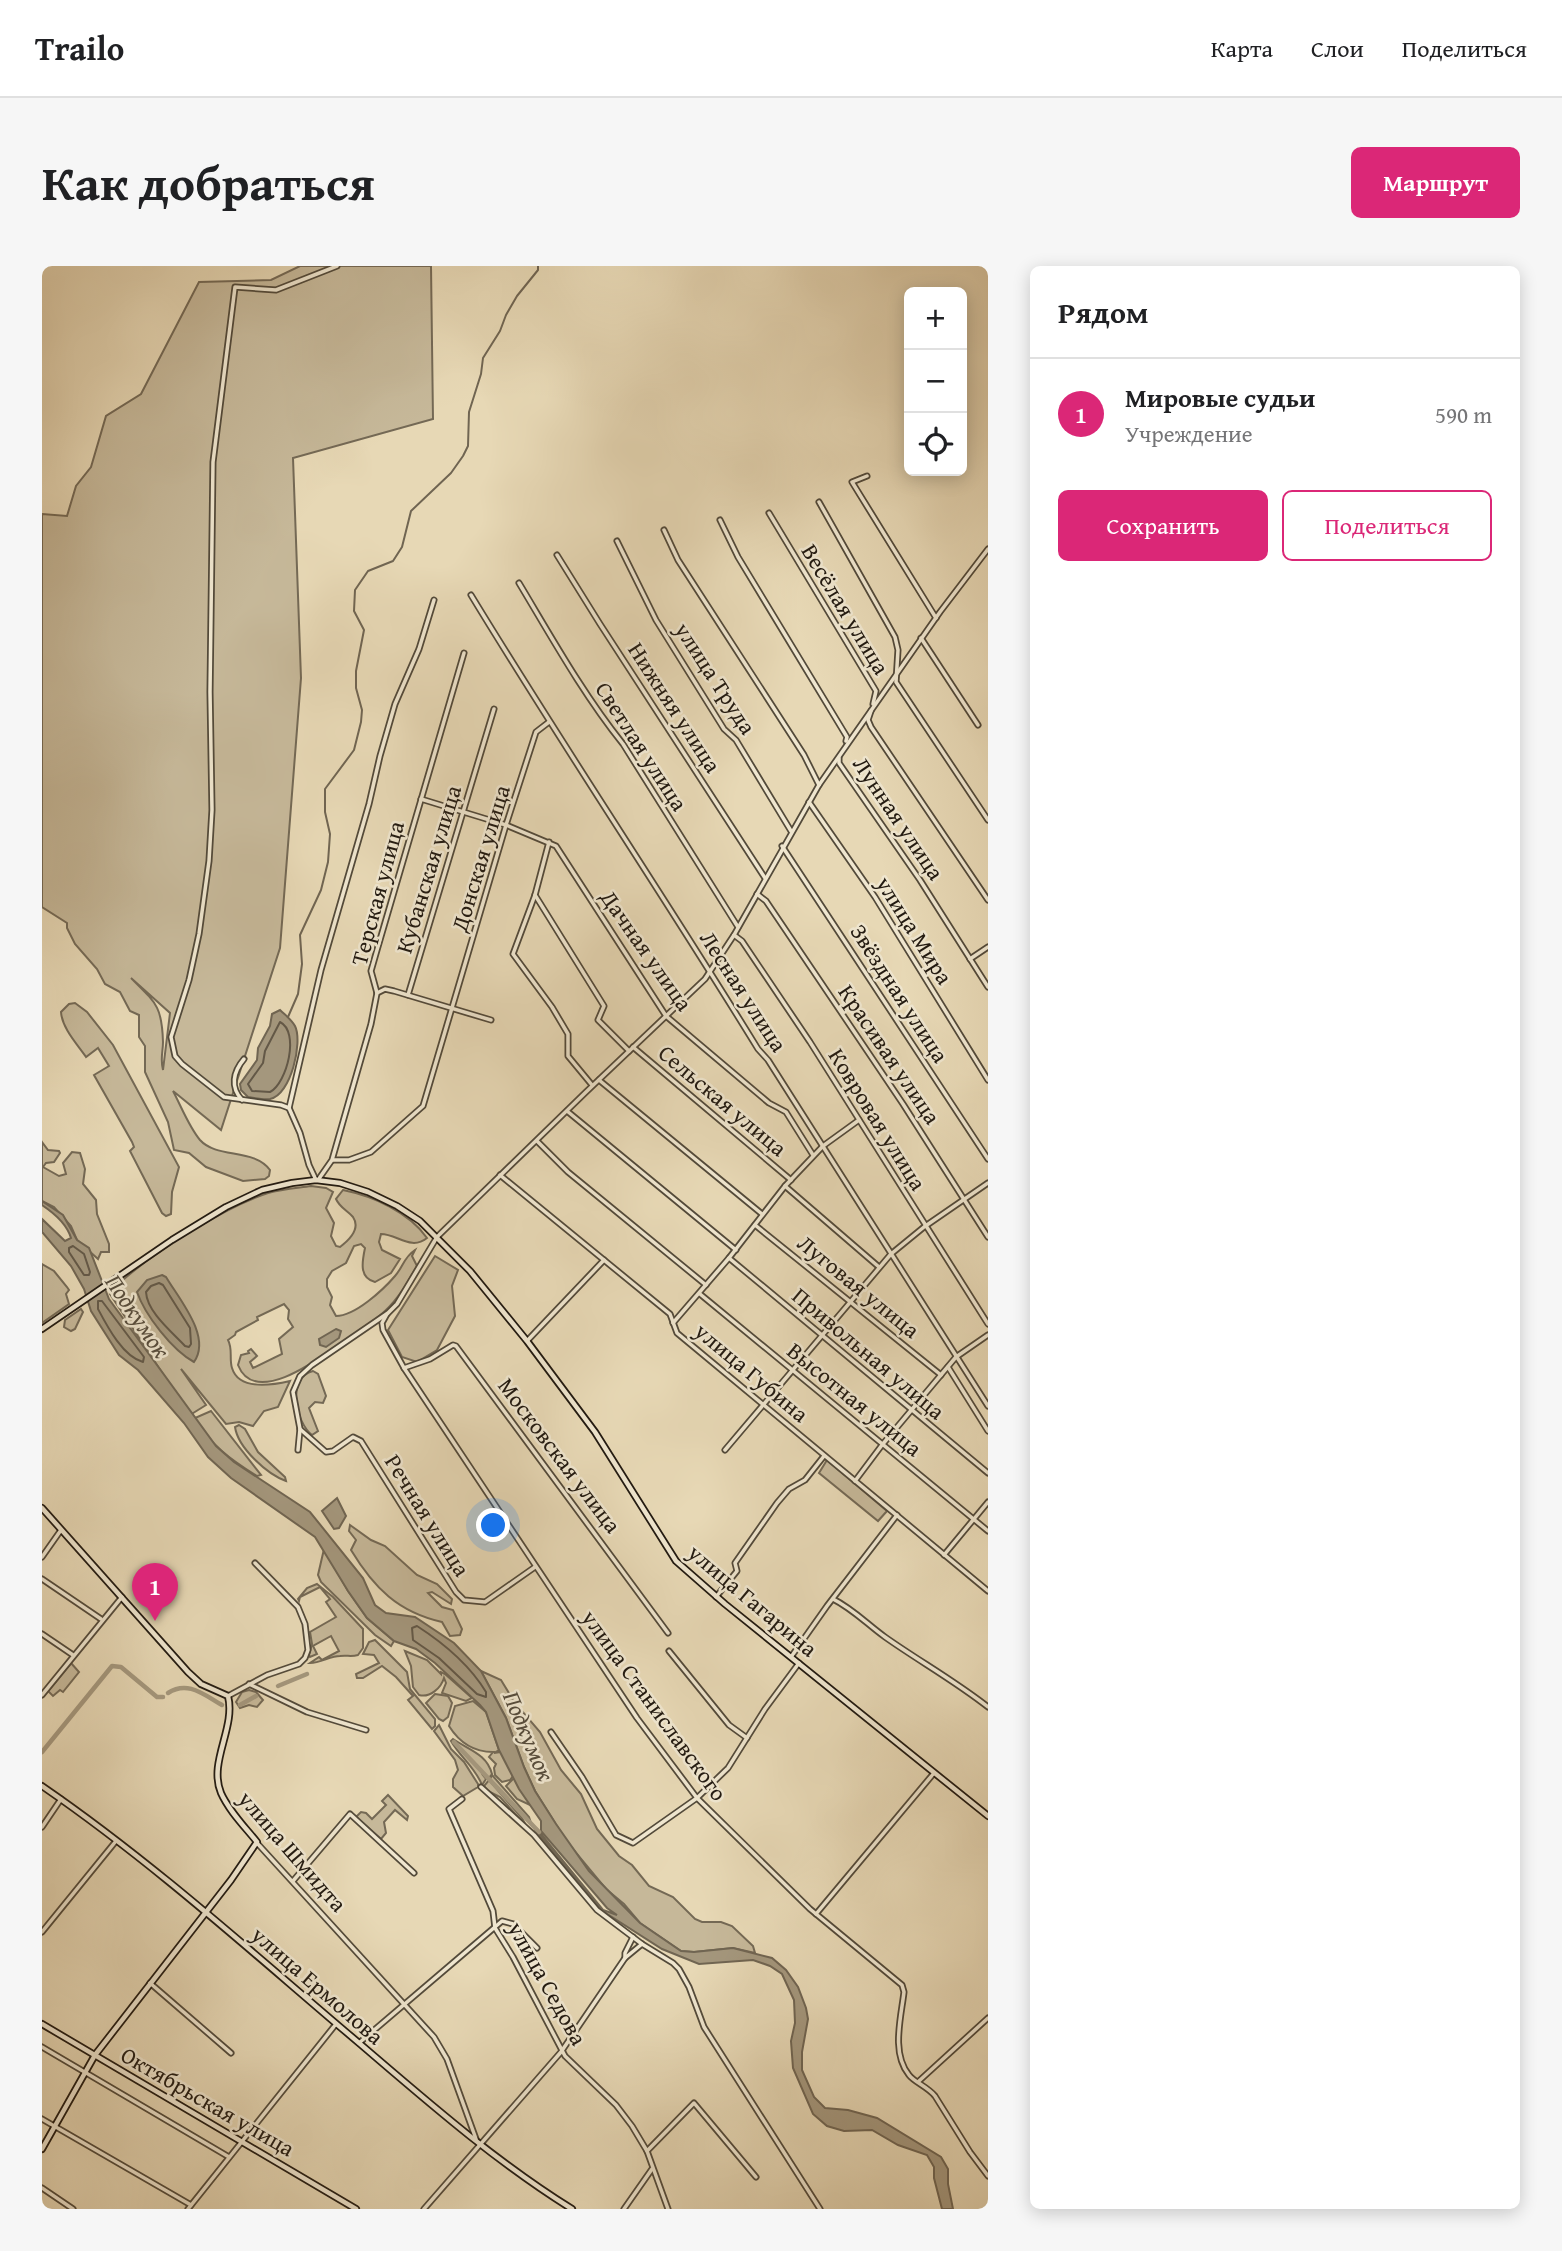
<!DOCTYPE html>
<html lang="ru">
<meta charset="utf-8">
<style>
body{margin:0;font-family:"Gentium Book Plus",serif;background:#f6f6f6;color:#202124}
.controls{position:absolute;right:21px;top:21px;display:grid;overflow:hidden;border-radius:10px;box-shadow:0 4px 18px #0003}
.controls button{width:63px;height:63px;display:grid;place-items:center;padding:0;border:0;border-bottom:2px solid #e0e0e0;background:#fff;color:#202124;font:35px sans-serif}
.you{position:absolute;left:452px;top:1260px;width:24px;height:24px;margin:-18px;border:5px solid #fff;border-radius:50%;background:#1a73e8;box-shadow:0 0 0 10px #1a73e833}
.badge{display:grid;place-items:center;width:46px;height:46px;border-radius:50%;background:#db2777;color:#fff;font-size:23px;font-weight:700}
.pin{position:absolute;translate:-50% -58px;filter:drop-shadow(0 2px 4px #0008)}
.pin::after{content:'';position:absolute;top:37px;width:24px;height:21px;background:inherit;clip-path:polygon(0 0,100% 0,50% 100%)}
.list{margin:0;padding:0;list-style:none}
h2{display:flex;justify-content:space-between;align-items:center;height:91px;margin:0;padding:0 28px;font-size:30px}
h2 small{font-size:23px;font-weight:400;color:#757577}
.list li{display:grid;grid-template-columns:46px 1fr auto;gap:21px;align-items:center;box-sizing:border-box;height:112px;padding:0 28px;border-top:2px solid #e0e0e0}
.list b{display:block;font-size:26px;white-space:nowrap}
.list p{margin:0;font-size:23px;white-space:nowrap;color:#757577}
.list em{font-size:23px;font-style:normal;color:#757577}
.actions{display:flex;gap:14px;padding:21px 28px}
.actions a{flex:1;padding:16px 0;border:2px solid #db2777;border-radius:10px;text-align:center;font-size:24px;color:#db2777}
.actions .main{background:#db2777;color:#fff}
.icon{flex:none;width:38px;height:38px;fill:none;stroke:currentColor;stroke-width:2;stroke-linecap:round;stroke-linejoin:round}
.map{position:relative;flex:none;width:946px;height:1943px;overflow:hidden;border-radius:10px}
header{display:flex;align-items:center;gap:42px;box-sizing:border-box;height:98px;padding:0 35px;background:#fff;border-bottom:2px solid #e0e0e0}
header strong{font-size:33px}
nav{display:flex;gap:38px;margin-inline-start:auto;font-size:24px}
.intro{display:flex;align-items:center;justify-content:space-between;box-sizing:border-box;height:168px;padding:0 42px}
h1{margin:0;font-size:49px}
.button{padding:18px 32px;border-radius:10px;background:#db2777;color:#fff;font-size:24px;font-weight:700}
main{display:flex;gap:42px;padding:0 42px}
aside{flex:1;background:#fff;border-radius:10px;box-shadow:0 4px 18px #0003}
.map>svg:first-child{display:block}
.green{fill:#c6b899;stroke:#746955;stroke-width:2;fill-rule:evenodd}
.water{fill:#a4977d;stroke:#706552;stroke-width:2}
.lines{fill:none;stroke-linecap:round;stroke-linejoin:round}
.shore{stroke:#635847;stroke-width:2}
.stream{stroke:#706552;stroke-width:2}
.canal{stroke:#a4977d;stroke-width:4.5}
.street-casing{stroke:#534a3a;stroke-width:7}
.secondary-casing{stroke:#221a11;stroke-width:8}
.street{stroke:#efe6cf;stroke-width:3.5}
.secondary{stroke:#efe6cf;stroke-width:4.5}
.labels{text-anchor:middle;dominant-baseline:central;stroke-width:5;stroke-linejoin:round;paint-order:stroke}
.street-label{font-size:23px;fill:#221a11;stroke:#efe6cf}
.water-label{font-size:24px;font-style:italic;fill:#564c3c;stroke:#efe6cf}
</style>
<header>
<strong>Trailo</strong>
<nav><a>Карта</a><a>Слои</a><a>Поделиться</a></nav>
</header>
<div class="intro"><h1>Как добраться</h1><a class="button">Маршрут</a></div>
<main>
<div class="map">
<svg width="946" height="1943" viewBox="0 0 946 1943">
<rect width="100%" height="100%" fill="#e7d8b5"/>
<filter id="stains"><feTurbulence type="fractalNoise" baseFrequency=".00286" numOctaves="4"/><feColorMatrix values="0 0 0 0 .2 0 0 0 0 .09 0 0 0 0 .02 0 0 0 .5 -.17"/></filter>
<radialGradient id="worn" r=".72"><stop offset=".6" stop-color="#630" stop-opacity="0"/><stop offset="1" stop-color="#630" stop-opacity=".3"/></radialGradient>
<g class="green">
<path d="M258,0H389L391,153L251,192L259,412L238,682L179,864L131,825C139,840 147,861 158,874C175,893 212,882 228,904L227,910L223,913L201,915L164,901L147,887L132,884L126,856L103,806V780L97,771V749L88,745L78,726L63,718L55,703L33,678L25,662V657L0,641V248L25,250L34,220L49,201L64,150L99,128L157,16L229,14ZM89,712L128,747L121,804C118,793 121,786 121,776C120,740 114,737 89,712Z"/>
<path d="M33,737L45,746L71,779L137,901L130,926L129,948L124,950L120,947L88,885L92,881L90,876L52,809L67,800L56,782L44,791C35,778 20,762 19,746L27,738Z"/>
<path d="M0,876L6,884L17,885L18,887L12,896L4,897L1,901L17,910L24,908L21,897L30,886L38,887L43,903L41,918L54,934L55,948L67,978V986H59L56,993L35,974L29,960L12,941L0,935Z"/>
<path d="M269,920L284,922L291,926L284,942L292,957L289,970L294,980L298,981C306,975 319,963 311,951C305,944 298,942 294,933L301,924C331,930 367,946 385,972C369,985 355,968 339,968L337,976L340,984L358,993L349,1007L333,1016C317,1012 320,996 323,982L319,978L312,980L304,997L290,1005L285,1013V1021L290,1031L288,1039L294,1050C313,1050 341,1024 353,1010C361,1001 362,991 373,984L370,990L375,1000C366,1016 357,1032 343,1045C330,1057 314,1067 299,1077C278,1092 213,1142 196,1099L199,1089L207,1087L206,1085L209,1083L215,1090L208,1096L211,1102L240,1088L237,1073L251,1061L246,1053L247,1044L242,1038L215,1051L216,1054L194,1066L193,1069L186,1074C191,1083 187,1093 190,1102C197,1125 231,1119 248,1115L236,1141L222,1145L211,1160L197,1156L184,1158L139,1103L164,1139L148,1149L68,1028C74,1024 77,1018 82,1013C117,983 183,941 226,927C240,923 255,922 269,920Z"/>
<path d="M393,990L416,1004L410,1020L413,1050L395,1084L375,1096L360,1091L346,1064Z"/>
<path d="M0,998L12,1005L25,1021L27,1024L24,1028L27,1038L0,1057Z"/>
<path d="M39,1043L41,1046L33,1063L29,1065L22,1061L23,1054Z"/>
<path d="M271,1105L276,1108L284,1130L281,1137L273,1136L267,1142L276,1165L270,1169C254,1157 244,1112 271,1105Z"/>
<path d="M169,1145L219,1209L215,1210C189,1194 167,1178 153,1152Z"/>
<path d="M197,1159L203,1163L216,1186L243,1211L244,1215C225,1208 196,1182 193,1161Z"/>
<path d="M785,1194L845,1245L836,1255L777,1207Z"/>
<path d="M308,1259L329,1274L343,1280L375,1309L395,1318L410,1333L409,1338L390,1326L386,1327L400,1341L411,1344L420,1363L418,1369L408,1370L400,1356C356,1346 332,1322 309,1284L314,1274L307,1265Z"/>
<path d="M282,1283L306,1325L325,1352L352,1375L349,1380L333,1369L279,1316L276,1309Z"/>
<path d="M275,1318L291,1331L321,1363V1382L316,1389C309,1391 305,1389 298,1390C288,1390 279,1397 268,1397L277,1391L280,1394L297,1385L289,1370L271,1380L275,1388L268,1391L267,1389L270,1378L268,1366L294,1351L284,1336L288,1333L278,1321L258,1331L257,1335L256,1333L265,1322Z"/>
<path d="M348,1358L361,1362L363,1370L354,1373L347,1364Z"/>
<path d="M333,1374L365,1406L368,1423L393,1453V1460L390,1463L366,1434L371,1430L354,1411L340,1400L321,1412H315L314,1408L337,1397L332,1389L321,1388L327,1376Z"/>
<path d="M363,1385L385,1394L399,1408V1406L403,1408L430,1432L424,1435L400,1427L404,1417L402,1412C399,1422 388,1432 377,1429L371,1421L369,1400Z"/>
<path d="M29,1397L37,1406L21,1426L18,1424L11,1430L6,1425Z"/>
<path d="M439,1405L459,1414L473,1437L498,1466L519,1504L539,1528L555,1563L577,1590L590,1599L607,1620L631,1631L653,1653L660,1656H679L690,1660L711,1680L713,1687L691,1682L652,1686L639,1685L598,1657L582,1638L564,1623L525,1576L493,1525L482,1501L464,1452Z"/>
<path d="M207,1424L214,1426L221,1434L215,1441L207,1439L198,1442L194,1436L200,1426Z"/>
<path d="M393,1428L406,1430L410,1437L406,1451L401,1455L397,1453L384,1437Z"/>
<path d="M431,1435L444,1446L457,1484L452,1487L458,1486L459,1484L471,1510L468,1514L460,1516L453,1509L452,1502L454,1498L447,1491L451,1486C432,1486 417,1476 407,1460L413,1440Z"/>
<path d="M397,1459L409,1483L422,1496L436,1518V1521L421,1530L411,1521V1513L416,1504L413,1494L392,1465Z"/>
<path d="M411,1473C427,1484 445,1488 450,1508L446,1513L440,1508L444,1513L440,1519C433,1501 418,1491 409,1475Z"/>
<path d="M450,1509L487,1551L489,1557L448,1513Z"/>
<path d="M472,1512L488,1539L475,1533L464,1520Z"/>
<path d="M447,1514L480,1552L485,1561L458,1531L446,1525L442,1520Z"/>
<path d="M346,1529L366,1550L365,1554L353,1544L342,1556L344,1567L339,1573L314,1551L319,1546L324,1547L330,1553L344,1539L340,1535Z"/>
</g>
<g class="water">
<path d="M238,744C243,749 249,753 253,760C261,776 249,829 228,833C222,834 213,832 206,831L199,824L198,818L215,794L216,782L228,760L230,748Z"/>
<path d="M0,935L21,949L35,974L47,982L67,1033L174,1180L192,1196L268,1246L321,1312L333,1339L344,1347L373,1351L412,1377L439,1405L464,1452L482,1501L493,1525L514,1558L547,1605L598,1657L639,1685L652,1686L691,1682L730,1692L744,1704L756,1721L764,1742L766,1753L760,1786V1804L772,1831L783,1842L806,1844L835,1852L899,1891L906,1903V1918L911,1943H900L892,1912V1901L885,1889L856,1879L830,1864L802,1865L785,1860L771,1848L751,1802L749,1775L753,1757L752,1734L740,1708L728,1700L711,1694L657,1698L620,1683L559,1644L493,1564L495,1563L561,1644L575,1649L565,1642L499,1565V1555L477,1523L457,1484L444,1446L438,1439L393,1397L374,1383L352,1375L325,1352L306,1325L273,1271L189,1212L166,1191L142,1157L96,1104L77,1089L49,1045L42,1023L29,1000L0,966V953L23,975L29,972C25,958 12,947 0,939Z"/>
<path d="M120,1009L124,1011C137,1033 170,1071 152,1096C130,1084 103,1049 95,1026L105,1014Z"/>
<path d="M294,1063L299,1065L297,1072L284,1081L278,1079L277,1073Z"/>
<path d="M295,1232L304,1250L297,1262L292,1263L280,1245Z"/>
</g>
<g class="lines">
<g class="shore">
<path d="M238,756C258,766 245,817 228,826L210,825L206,818L221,797L223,785Z"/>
<path d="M31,980L42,988L48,1006L47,1009H42L27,986V982Z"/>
<path d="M117,1017L121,1019L148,1062L149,1078L147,1081L143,1080C130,1066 105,1046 104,1026L109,1020Z"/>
<path d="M56,1035H60L102,1091L101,1096C81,1091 65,1060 56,1043Z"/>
<path d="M375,1360C403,1378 427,1398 444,1426V1431L435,1428L397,1392L371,1374L370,1362Z"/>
</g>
<path class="stream" d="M246,751L256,728L260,698L258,669L279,624L286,596L288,568L283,546V523L312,484L319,456L320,444L314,422V405L322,364L312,345L313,324L326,305L351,295L360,281L369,245L409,207L421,190L426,180L427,146L439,108L441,92L458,65L464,49L475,30L496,4V0"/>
<g class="canal">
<path d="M236,1420L265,1408"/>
<path d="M126,1427C146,1414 162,1429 180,1439"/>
<path d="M198,1439L214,1430"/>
<path d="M412,1476L497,1566"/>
<path d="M0,1486L70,1400L79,1401L115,1431H121"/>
</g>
<defs>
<g id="street">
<path d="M825,210L810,216L894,352"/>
<path d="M777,236L853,371L856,384L854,416L946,554"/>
<path d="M727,247L834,425L831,438"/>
<path d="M678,254L696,291L805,471L804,475"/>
<path d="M622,264L636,294L762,489L777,519"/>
<path d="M575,275L614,354L682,463L694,474L749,565"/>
<path d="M515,289L558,358L723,612"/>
<path d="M477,317C510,372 541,428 581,478L696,661"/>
<path d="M429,329C522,482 622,630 716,783L726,794L946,1140"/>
<path d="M879,372L936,459"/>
<path d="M829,445L826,454L829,461L946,634"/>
<path d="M797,492V497L878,614L946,721"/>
<path d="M379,533L464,559L514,580L624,750L727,837L744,846L771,889"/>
<path d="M767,536L833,631L946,814"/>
<path d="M507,576L493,629L471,688L510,741L526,768V790L550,819"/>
<path d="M740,580L946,893"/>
<path d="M715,628L724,635L861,838L946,971"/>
<path d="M493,629L562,740L556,754L587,785"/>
<path d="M692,669L700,675L768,776L946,1058"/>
<path d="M928,693L946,681"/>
<path d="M335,727L343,723L352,725L449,754"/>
<path d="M366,729L452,443"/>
<path d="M591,781L749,914"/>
<path d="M557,814L720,948"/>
<path d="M200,834C188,821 191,806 202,793"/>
<path d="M247,842L239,839L182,831L140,798L133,790L129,771L147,714L157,668L167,595L170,544L168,426L171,196L193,21L234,24L295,0"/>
<path d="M525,845L694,984"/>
<path d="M495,875L526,906L664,1019"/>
<path d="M291,894H307L329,886L381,840L464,559L494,466L507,456"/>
<path d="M458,909L628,1048L635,1067L946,1325"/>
<path d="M274,914L267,899L258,867L247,842L279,704L327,538L338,490L353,438L377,383L392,334"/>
<path d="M276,914L290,894L329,758L335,727L329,705L335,684L422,387"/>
<path d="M743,920L837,1001"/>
<path d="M713,959L899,1109"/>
<path d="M687,992L946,1207"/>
<path d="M658,1028L946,1265"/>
<path d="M345,1048L340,1057L341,1064L362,1102L595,1452L655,1532L768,1643L860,1719L862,1726C859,1752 849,1787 867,1809C872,1816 886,1821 893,1830L928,1886L946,1910"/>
<path d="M631,1057L687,992L743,920L781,880L817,854"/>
<path d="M485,1075L562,994"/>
<path d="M906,1101L946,1165"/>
<path d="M362,1102L388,1093L411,1079L414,1080L626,1367"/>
<path d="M258,1163L284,1186L291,1185L311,1171L319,1175L414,1326L422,1334L443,1336L493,1301"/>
<path d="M256,1184L258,1163L251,1126L258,1110L270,1099L346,1047L355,1038L395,971L544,826L663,713L692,669L777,519L898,346L946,283"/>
<path d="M683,1184L849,988L882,961L946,917"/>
<path d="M813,1215L840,1179L914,1091L946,1069"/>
<path d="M902,1289L946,1236"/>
<path d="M0,1291L19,1264"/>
<path d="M0,1313L59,1353"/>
<path d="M674,1331L695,1305L693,1297L735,1237L747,1223L763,1214L782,1190"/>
<path d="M791,1333C811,1343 825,1358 843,1371C877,1395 913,1415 946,1441"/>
<path d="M0,1368L31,1389"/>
<path d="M627,1385L687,1459L705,1472"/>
<path d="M749,1391L785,1340L855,1249"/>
<path d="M207,1418L265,1446L324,1464"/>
<path d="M0,1429L80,1331"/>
<path d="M186,1430L225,1409L257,1398L263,1392L266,1384L263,1358L256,1341L213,1297"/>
<path d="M509,1466L540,1511L574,1569L591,1577L655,1532L686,1502L723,1443L757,1397"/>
<path d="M439,1521L492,1569L555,1644L600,1678L631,1697L637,1703L647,1721L662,1761L778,1943"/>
<path d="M420,1533L407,1543L451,1645L453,1662L471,1691L523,1790L574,1839L590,1860L605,1885L626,1943"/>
<path d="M0,1561L19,1533"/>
<path d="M215,1577L392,1771L405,1793L434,1873"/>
<path d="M251,1615L308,1548L372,1607"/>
<path d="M774,1648L892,1507"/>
<path d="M0,1666L74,1575"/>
<path d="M583,1692L600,1678"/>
<path d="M108,1717L189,1787"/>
<path d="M317,1777L460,1655L471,1658L495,1682"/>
<path d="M0,1781L187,1891"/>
<path d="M877,1815L946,1752"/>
<path d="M0,1853L149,1939"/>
<path d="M605,1885L652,1837L714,1911"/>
<path d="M0,1922L31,1943"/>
<path d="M146,1943L294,1758"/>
<path d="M382,1943L519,1786L583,1692V1687L591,1671"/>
<path d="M582,1943L610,1903"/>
</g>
<g id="secondary">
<path d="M0,1063L130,974L184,941L220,924L250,917L274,914L298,917L326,926L355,940L378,955L428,1005L485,1075L553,1166L634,1295L683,1338L946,1550"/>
<path d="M0,1242L146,1406L159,1418L186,1430C194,1462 166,1496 179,1527C187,1545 203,1561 215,1576L189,1614L53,1789L0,1883"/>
<path d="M0,1520C112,1597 213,1689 317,1777C386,1836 453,1895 530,1943"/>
<path d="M0,1758L314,1943"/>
</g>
</defs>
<use href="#street" class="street-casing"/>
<use href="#secondary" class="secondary-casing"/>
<use href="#street" class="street"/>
<use href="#secondary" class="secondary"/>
</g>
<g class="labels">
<g class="street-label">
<text transform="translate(804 343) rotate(59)">Весёлая улица</text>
<text transform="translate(674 412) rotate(57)">улица Труда</text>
<text transform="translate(633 441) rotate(57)">Нижняя улица</text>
<text transform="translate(600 480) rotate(57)">Светлая улица</text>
<text transform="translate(857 552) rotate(56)">Лунная улица</text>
<text transform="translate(438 592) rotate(-73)">Донская улица</text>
<text transform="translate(386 603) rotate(-73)">Кубанская улица</text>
<text transform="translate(335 627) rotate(-75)">Терская улица</text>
<text transform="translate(873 664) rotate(58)">улица Мира</text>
<text transform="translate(605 684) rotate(55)">Дачная улица</text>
<text transform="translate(702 725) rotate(57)">Лесная улица</text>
<text transform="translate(858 727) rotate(57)">Звёздная улица</text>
<text transform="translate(848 788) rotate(56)">Красивая улица</text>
<text transform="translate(681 834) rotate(40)">Сельская улица</text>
<text transform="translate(836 853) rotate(58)">Ковровая улица</text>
<text transform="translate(817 1020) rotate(39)">Луговая улица</text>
<text transform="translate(827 1087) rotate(40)">Привольная улица</text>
<text transform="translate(710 1106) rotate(40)">улица Губина</text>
<text transform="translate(813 1133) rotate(39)">Высотная улица</text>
<text transform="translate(518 1189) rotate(53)">Московская улица</text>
<text transform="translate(386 1249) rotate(58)">Речная улица</text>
<text transform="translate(711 1334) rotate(40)">улица Гагарина</text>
<text transform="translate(613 1439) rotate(54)">улица Станиславского</text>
<text transform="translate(251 1585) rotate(49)">улица Шмидта</text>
<text transform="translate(506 1717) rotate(61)">улица Седова</text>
<text transform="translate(276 1719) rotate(41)">улица Ермолова</text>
<text transform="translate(166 1835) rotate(30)">Октябрьская улица</text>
</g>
<g class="water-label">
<text transform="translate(96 1050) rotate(56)">Подкумок</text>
<text transform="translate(487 1470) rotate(67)">Подкумок</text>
</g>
</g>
<rect width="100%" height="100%" filter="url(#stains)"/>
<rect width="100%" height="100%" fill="url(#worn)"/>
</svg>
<div class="controls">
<button>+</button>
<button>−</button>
<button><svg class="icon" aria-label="locate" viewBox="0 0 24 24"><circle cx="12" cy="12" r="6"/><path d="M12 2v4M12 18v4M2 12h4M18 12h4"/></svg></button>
</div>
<div class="you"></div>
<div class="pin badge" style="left:113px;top:1355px">1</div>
</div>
<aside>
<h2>Рядом<small></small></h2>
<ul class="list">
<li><span class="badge">1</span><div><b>Мировые судьи</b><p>Учреждение</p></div><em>590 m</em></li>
</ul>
<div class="actions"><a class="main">Сохранить</a><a>Поделиться</a></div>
</aside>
</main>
